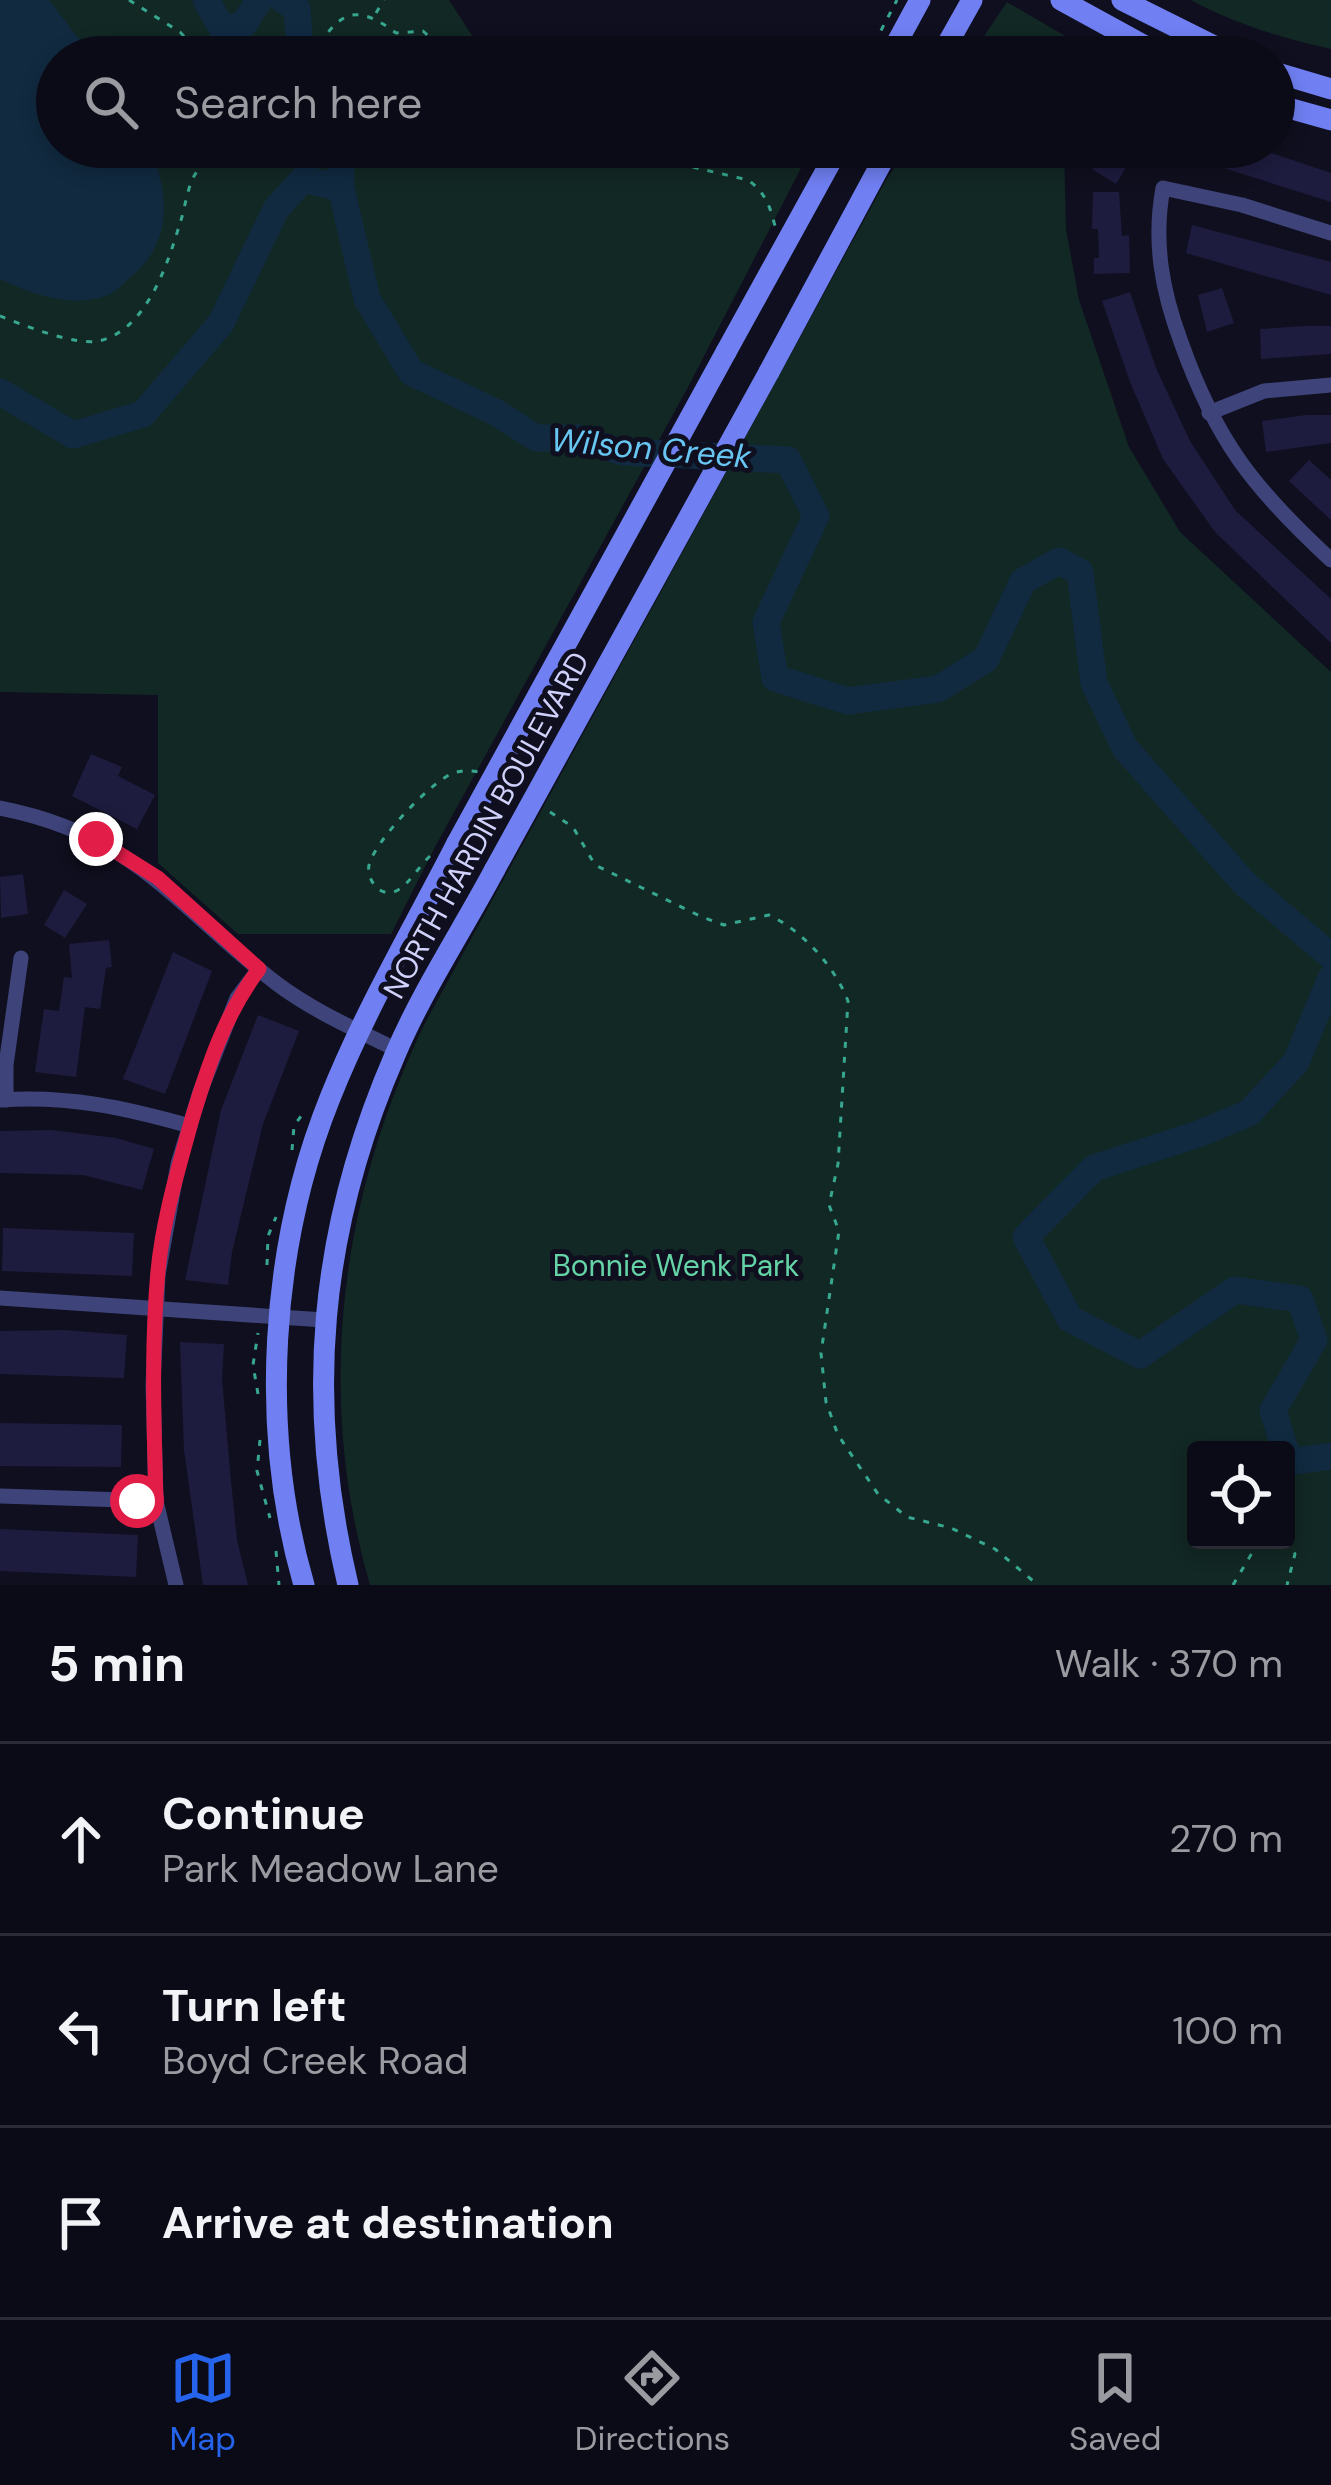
<!DOCTYPE html>
<meta charset="utf-8">
<style>
body{margin:0;font-family:"DM Sans",sans-serif;background:#141420;color:#f1f3f6}
.controls{position:absolute;right:36px;bottom:36px;display:grid;overflow:hidden;border-radius:12px;box-shadow:0 6px 18px #0003}
.controls button{width:108px;height:108px;display:grid;place-items:center;padding:0;border:0;border-bottom:3px solid #2b2b36;background:#0b0b17;color:#f1f3f6;font:60px sans-serif}
.stop{position:absolute;width:36px;height:36px;margin:-27px;border:9px solid #e11d48;border-radius:50%;background:#fff}
.stop.end{background:#e11d48;border-color:#fff;box-shadow:0 3px 12px #0008}
.list{margin:0;padding:0;list-style:none}
h2{display:flex;justify-content:space-between;align-items:center;height:156px;margin:0;padding:0 48px;font-size:51px}
h2 small{font-size:39px;font-weight:400;color:#9a9ba1}
.list li{display:grid;grid-template-columns:78px 1fr auto;gap:36px;align-items:center;box-sizing:border-box;height:192px;padding:0 48px;border-top:3px solid #2b2b36}
.list b{display:block;font-size:45px;white-space:nowrap}
.list p{margin:0;font-size:39px;white-space:nowrap;color:#9a9ba1}
.list em{font-size:39px;font-style:normal;color:#9a9ba1}
.icon{flex:none;width:66px;height:66px;fill:none;stroke:currentColor;stroke-width:2;stroke-linecap:round;stroke-linejoin:round}
.map{position:relative;flex:none;width:1331px;height:1585px;overflow:hidden}
.search{position:absolute;background:#0b0b17;box-shadow:0 6px 18px #0003;left:36px;right:36px;top:36px;height:132px;display:flex;align-items:center;gap:30px;box-sizing:border-box;padding:0 42px;border-radius:66px;color:#9a9ba1;font-size:45px}
.sheet{height:732px;background:#0b0b17}
nav{display:flex;justify-content:space-around;align-items:center;box-sizing:border-box;height:168px;border-top:3px solid #2b2b36;background:#0b0b17;font-size:33px;color:#9a9ba1}
nav a{display:grid;justify-items:center;gap:6px}
nav .on{color:#2563eb}
.map>svg:first-child{display:block}
.green{fill:#122824;fill-rule:evenodd}
.water{fill:#112a40}
.lines{fill:none;stroke-linecap:round;stroke-linejoin:round}
.river{stroke:#112a40;stroke-width:27}
.building{fill:#1e1c3e}
.path{stroke:#38a790;stroke-width:3;stroke-dasharray:6 9;stroke-linecap:butt}
.minor{stroke:#3e447a;stroke-width:15}
.secondary{stroke:#7080f3;stroke-width:21}
.secondary-bridge{stroke:#7080f3;stroke-width:21}
.route{stroke:#e11d48;stroke-width:15}
.labels{text-anchor:middle;dominant-baseline:central;stroke-width:10;stroke-linejoin:round;paint-order:stroke}
.street-label{font-size:30px;fill:#d1d2fb;stroke:#0f0f1f}
.park-label{font-size:30px;fill:#64d4a7;stroke:#0f0f1f}
.water-label{font-size:33px;font-style:italic;fill:#68c6f2;stroke:#0f0f1f}
</style>
<div class="map">
<svg width="1331" height="1585" viewBox="0 0 1331 1585">
<rect width="100%" height="100%" fill="#0f0f1f"/>
<g class="green">
<path d="M0,0H449L484,54L493,57H57V147H812L687,389L435,847L391,934H238L158,863V695L0,692Z"/>
<path d="M1191,0H1331V49C1283,38 1234,24 1191,0Z"/>
<path d="M1007,2L1101,57H970Z"/>
<path d="M909,147H1064L1066,229L1079,300L1129,447L1180,532L1331,672V1585H370C315,1395 339,1200 425,1023L886,180ZM1196,1450H1286V1540H1196Z"/>
</g>
<path class="water" d="M0,0H49L93,57H57V147H150C169,192 173,242 132,276C126,281 117,291 110,294C75,310 31,294 0,279Z"/>
<g class="lines">
<g class="river">
<path d="M206,0L223,30L244,24L259,0"/>
<path d="M283,0L297,9L299,39L292,57"/>
<path d="M335,57L351,50L372,57"/>
<path d="M341,188V147"/>
<path d="M0,392L73,435L143,414L221,323L276,209L303,179L341,188L367,299L411,372L497,413L536,438H578L622,452L788,460L816,516L766,622L775,678L848,701L938,689L986,659L1023,581L1059,561L1080,572L1094,683L1125,748L1244,883L1331,956"/>
<path d="M1285,1450L1273,1410L1314,1340L1300,1299L1235,1290L1140,1355L1070,1319L1026,1237L1094,1168L1198,1134L1249,1113L1296,1062L1331,978"/>
<path d="M1286,1455L1288,1462L1331,1456"/>
</g>
</g>
<g class="building">
<path d="M1106,147H1138L1116,184L1092,169Z"/>
<path d="M1189,147H1254L1331,173V202L1186,156Z"/>
<path d="M1093,192H1119L1122,236L1129,235L1130,273L1094,274V258H1099L1098,229H1092Z"/>
<path d="M1192,225L1331,262V295L1186,253Z"/>
<path d="M1222,288L1234,323L1207,332L1198,295Z"/>
<path d="M1130,292L1156,368L1190,441L1235,510L1331,599V643L1215,532L1163,459L1130,382L1102,301Z"/>
<path d="M1305,326H1331V354L1261,359L1260,329Z"/>
<path d="M1306,415H1331V443L1266,452L1262,421Z"/>
<path d="M1309,460L1331,480V520L1289,481Z"/>
<path d="M91,754L122,767L118,776L155,795L137,829L72,796Z"/>
<path d="M23,874L28,914L1,918L0,877Z"/>
<path d="M64,890L87,904L65,938L44,925Z"/>
<path d="M109,940L112,967L106,968L100,1009L85,1007L76,1077L35,1072L44,1009L59,1011L64,977L72,978L69,944Z"/>
<path d="M173,952L212,971L165,1094L123,1079Z"/>
<path d="M258,1015L299,1031L263,1124L232,1252L228,1285L185,1280L221,1110Z"/>
<path d="M51,1130L116,1138L154,1149L142,1190L83,1175L0,1173V1131Z"/>
<path d="M3,1228L134,1233L132,1276L2,1271Z"/>
<path d="M64,1330L127,1335L124,1378L0,1374V1331Z"/>
<path d="M180,1342L224,1344L222,1379L231,1481L237,1540L248,1585H203L184,1450Z"/>
<path d="M0,1423L122,1425L121,1467L0,1466Z"/>
<path d="M0,1529L138,1535L136,1577L0,1571Z"/>
</g>
<g class="lines">
<g class="path">
<path d="M129,0L180,32L204,57"/>
<path d="M376,13L384,0"/>
<path d="M312,57C337,14 353,0 396,33L423,31L452,57"/>
<path d="M867,57L897,0"/>
<path d="M575,147L603,154L641,155L748,180C765,192 770,206 775,226"/>
<path d="M0,316C23,325 75,346 99,341C147,330 168,263 180,223C186,206 187,184 198,170C213,149 244,152 267,147"/>
<path d="M550,812L573,827L595,865L702,917L724,925L769,915C803,931 835,967 848,1001L838,1164L829,1205L839,1231L821,1353L826,1402L838,1435L878,1494L907,1517L951,1528L995,1549L1038,1585"/>
<path d="M430,856C420,865 409,884 398,890C381,900 366,880 369,865C375,841 429,784 451,774C461,770 468,770 479,772"/>
<path d="M292,1150L294,1126L306,1109"/>
<path d="M267,1265L268,1236L276,1217"/>
<path d="M258,1394L253,1365L258,1333"/>
<path d="M260,1440L257,1471L270,1518"/>
<path d="M1286,1540L1295,1554L1287,1585"/>
<path d="M276,1551L279,1585"/>
<path d="M1233,1585L1252,1553L1266,1540"/>
</g>
<g class="minor">
<path d="M1331,233L1242,205L1163,188C1153,242 1162,291 1181,342C1216,441 1254,489 1331,560"/>
<path d="M1209,413L1264,391L1331,385"/>
<path d="M0,808C135,834 176,906 276,983C313,1011 355,1029 397,1050"/>
<path d="M0,1100C68,1095 126,1108 190,1126"/>
<path d="M6,1100V1065L21,958"/>
<path d="M0,1298L324,1320"/>
<path d="M0,1496L156,1501"/>
<path d="M176,1585L156,1501L153,1385L158,1275L178,1164L200,1092L237,998L259,969"/>
</g>
<g class="secondary">
<path d="M1061,0L1165,57"/>
<path d="M1122,0L1236,57"/>
<path d="M889,57L920,0"/>
<path d="M940,57L972,0"/>
<path d="M1274,72L1331,89"/>
<path d="M1274,104L1331,120"/>
<path d="M726,352L839,147"/>
<path d="M769,372L890,147"/>
<path d="M304,1585C259,1430 270,1247 330,1098C365,1010 414,927 457,843"/>
<path d="M348,1585C304,1400 319,1230 395,1055C422,991 462,931 495,869"/>
</g>
<g class="secondary-bridge">
<path d="M457,843L726,352"/>
<path d="M495,869L769,372"/>
</g>
</g>
<g class="lines">
<path class="route" d="M96,839L158,878L259,969C225,1014 208,1066 192,1119C178,1170 163,1219 158,1271C151,1347 154,1425 156,1501H137"/>
</g>
<g class="labels">
<g class="street-label">
<text transform="translate(486 825) rotate(-61)">NORTH HARDIN BOULEVARD</text>
</g>
<g class="park-label">
<text x="676" y="1265">Bonnie Wenk Park</text>
</g>
<g class="water-label">
<text transform="translate(651 448) rotate(5)">Wilson Creek</text>
</g>
</g>
</svg>
<div class="controls">
<button><svg class="icon" aria-label="locate" viewBox="0 0 24 24"><circle cx="12" cy="12" r="6"/><path d="M12 2v4M12 18v4M2 12h4M18 12h4"/></svg></button>
</div>
<div class="stop" style="left:137px;top:1501px"></div>
<div class="stop end" style="left:96px;top:839px"></div>
<div class="search"><svg class="icon" aria-label="search" viewBox="0 0 24 24"><circle cx="10" cy="10" r="6"/><path d="M15 15l6 6"/></svg>Search here</div>
</div>
<section class="sheet">
<h2>5 min<small>Walk · 370 m</small></h2>
<ul class="list">
<li><svg class="icon" aria-label="ahead" viewBox="0 0 24 24"><path d="M12 20V5M6 11l6-6 6 6"/></svg><div><b>Continue</b><p>Park Meadow Lane</p></div><em>270 m</em></li>
<li><svg class="icon" aria-label="left" viewBox="0 0 24 24"><path d="M17 20v-9H6M10 6l-5 5 5 5"/></svg><div><b>Turn left</b><p>Boyd Creek Road</p></div><em>100 m</em></li>
<li><svg class="icon" aria-label="arrive" viewBox="0 0 24 24"><path d="M6 21V4h12l-3 4 3 4H6"/></svg><div><b>Arrive at destination</b></div></li>
</ul>
</section>
<nav>
<a class="on"><svg class="icon" aria-label="map" viewBox="0 0 24 24"><path d="M3 6l6-2 6 2 6-2v14l-6 2-6-2-6 2zM9 4v14M15 6v14"/></svg>Map</a>
<a><svg class="icon" aria-label="directions" viewBox="0 0 24 24"><path d="M12 3l9 9-9 9-9-9zM9 14v-3h6M13 9l2 2-2 2"/></svg>Directions</a>
<a><svg class="icon" aria-label="saved" viewBox="0 0 24 24"><path d="M7 4h10v16l-5-4-5 4z"/></svg>Saved</a>
</nav>
